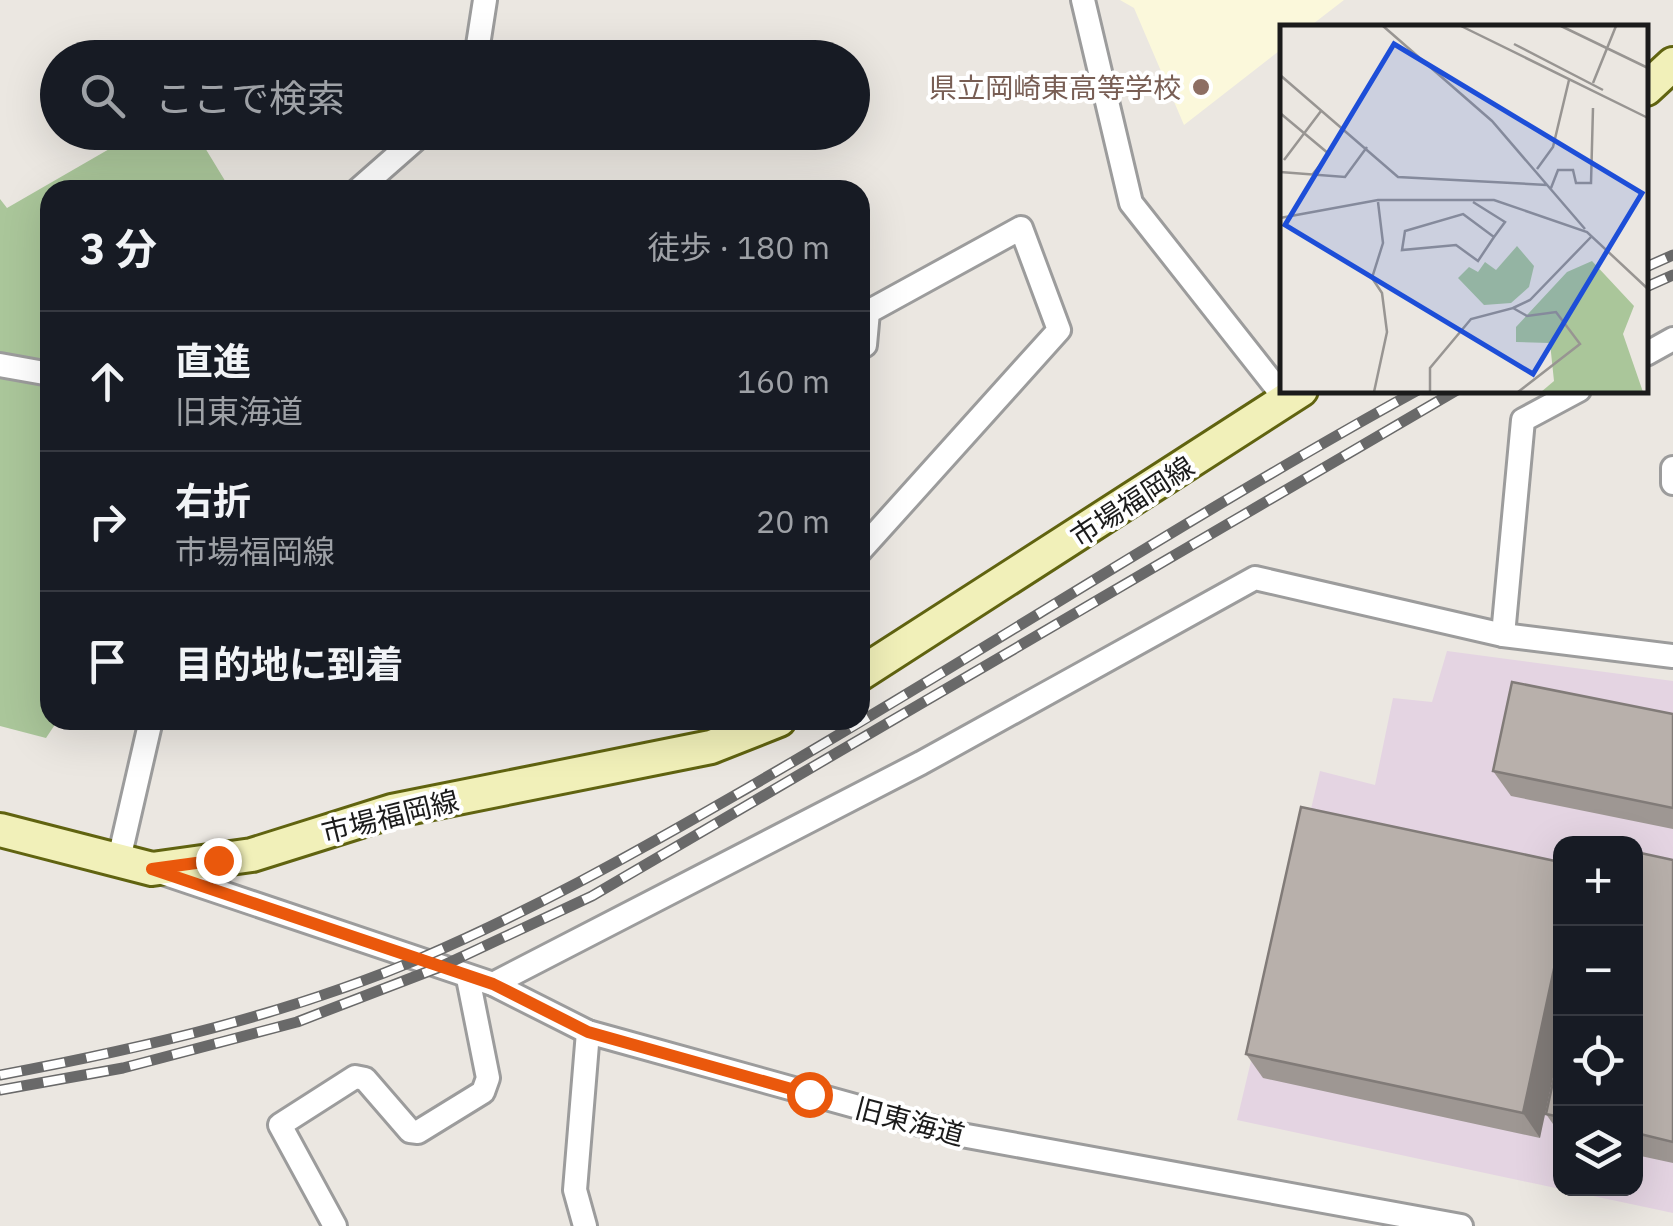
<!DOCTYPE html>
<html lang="ja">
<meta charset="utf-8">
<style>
body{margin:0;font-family:"IBM Plex Sans","Noto Sans JP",sans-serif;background:#20242c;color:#f1f3f6}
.controls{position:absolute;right:30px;bottom:30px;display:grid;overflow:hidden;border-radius:20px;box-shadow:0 10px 40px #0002}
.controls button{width:90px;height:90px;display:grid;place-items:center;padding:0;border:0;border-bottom:2px solid #363941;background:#171b24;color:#f1f3f6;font:50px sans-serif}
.stop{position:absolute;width:30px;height:30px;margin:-22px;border:8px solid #ea580c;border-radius:50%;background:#fff}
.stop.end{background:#ea580c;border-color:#fff;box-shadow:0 2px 10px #0008}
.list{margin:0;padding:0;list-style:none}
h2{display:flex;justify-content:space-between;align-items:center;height:130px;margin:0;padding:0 40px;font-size:42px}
h2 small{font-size:32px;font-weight:400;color:#9ea1a6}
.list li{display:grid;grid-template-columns:65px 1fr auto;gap:30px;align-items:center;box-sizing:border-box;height:140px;padding:0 40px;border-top:2px solid #363941}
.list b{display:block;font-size:38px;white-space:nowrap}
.list p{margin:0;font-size:32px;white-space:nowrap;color:#9ea1a6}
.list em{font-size:32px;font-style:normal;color:#9ea1a6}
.icon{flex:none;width:55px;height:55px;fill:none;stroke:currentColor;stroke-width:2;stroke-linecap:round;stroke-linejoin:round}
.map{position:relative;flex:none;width:1673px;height:1226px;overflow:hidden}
.search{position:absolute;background:#171b24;box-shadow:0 10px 40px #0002;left:40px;top:40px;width:830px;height:110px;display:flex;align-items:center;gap:25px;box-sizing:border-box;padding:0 35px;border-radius:55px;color:#9ea1a6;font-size:38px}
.panel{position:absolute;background:#171b24;box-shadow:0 10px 40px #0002;left:40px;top:180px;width:830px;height:550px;border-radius:30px}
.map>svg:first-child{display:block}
.industrial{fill:#e4d4e2;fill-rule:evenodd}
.education{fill:#fbf8db}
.forest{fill:#aac69a}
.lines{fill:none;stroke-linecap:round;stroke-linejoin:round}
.minor-casing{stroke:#9c9c9c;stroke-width:28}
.secondary-casing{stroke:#606310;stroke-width:38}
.minor{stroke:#fff;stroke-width:22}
.secondary{stroke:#f1f0b9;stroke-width:32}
.rail-casing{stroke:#696969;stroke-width:11}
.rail{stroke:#fff;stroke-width:8;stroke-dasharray:22;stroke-linecap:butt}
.wall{fill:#9e9793}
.shaded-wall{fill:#817b78}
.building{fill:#b8b0ab;stroke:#817b78;stroke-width:2.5}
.route{stroke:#ea580c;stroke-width:12}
.education-dot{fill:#8d6e63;stroke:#fff;stroke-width:4}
.labels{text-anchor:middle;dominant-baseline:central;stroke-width:8;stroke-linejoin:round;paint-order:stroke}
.education-label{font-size:28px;fill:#785e54;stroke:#fff;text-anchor:end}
.street-label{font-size:28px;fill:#1b1b1b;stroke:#fff}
.inset-road{fill:none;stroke:#989592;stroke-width:2.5}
.view{fill:#1d4ed8;fill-opacity:0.15;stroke:#1d4ed8;stroke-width:5}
.inset-edge{fill:none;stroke:#1b1b1b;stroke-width:5}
</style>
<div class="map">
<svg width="1673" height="1226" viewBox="0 0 1673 1226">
<rect width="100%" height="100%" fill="#ebe7e1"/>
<path class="industrial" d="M1447,651L1673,681V1213L1237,1120L1320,771L1375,785L1393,698L1432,702ZM1560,844H1636V1188H1560Z"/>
<path class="education" d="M1120,0H1344L1309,27L1283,28V48L1184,125L1134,8Z"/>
<path class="forest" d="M137,133H196L227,184L226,190H50V720H58L46,738L0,726V199L7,208Z"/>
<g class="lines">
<defs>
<g id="minor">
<path d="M1083,0L1131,203L1287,401"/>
<path d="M476,58L485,0"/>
<path d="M358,190L424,132"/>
<path d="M860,348L865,345L868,312L1021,228L1059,330L860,551"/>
<path d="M1646,354L1673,339"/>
<path d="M0,365L50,374"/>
<path d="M1673,468V483"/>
<path d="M1503,635L1523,420L1579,390"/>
<path d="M119,859L151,720"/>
<path d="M157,871L493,984L588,1032L956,1134L1461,1226"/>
<path d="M493,984L921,763L1255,578L1503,635L1673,656"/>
<path d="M335,1226L280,1125L355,1077L365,1079L410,1131L418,1132L483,1092L488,1078L468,978"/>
<path d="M585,1226L575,1190L588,1032"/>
</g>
<g id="secondary">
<path d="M1646,89L1673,64"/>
<path d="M860,674L1301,390"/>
<path d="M0,830L152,869L252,855L392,811L711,747L779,720"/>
</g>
</defs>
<use href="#minor" class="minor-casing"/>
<use href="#secondary" class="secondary-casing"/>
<use href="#minor" class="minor"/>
<use href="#secondary" class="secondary"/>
<defs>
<g id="rail">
<path d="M1646,267L1673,255"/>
<path d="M1646,287L1673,275"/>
<path d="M0,1075C144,1048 286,1015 421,958C529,912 631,855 732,797C963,665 1185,518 1418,390"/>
<path d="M0,1090L123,1068L297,1022L440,967L592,896L1457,390"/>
</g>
</defs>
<use href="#rail" class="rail-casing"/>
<use href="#rail" class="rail"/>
</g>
<g class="wall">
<path d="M1673,714V829L1511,796L1493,771Z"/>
<path d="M1636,852L1673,860V1163L1636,1155Z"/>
<path d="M1560,862L1540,1138L1263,1078L1246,1054Z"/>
<path d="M1560,1050V1134L1546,1114Z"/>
</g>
<path class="shaded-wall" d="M1560,941V1045L1540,1138L1523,1113Z"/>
<g class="building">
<path d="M1512,682L1673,714V808L1493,771Z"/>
<path d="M1301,807L1560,862V941L1523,1113L1246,1054Z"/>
<path d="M1636,852L1673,860V1142L1636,1133Z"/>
<path d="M1560,1050V1117L1546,1114Z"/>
</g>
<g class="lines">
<path class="route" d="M218,860L152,869L493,984L588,1032L809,1094"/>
</g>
<circle class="education-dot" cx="1201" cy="87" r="10"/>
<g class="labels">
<g class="education-label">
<text x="1181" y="87">県立岡崎東高等学校</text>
</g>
<g class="street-label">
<text transform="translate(1132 501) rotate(-33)">市場福岡線</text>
<text transform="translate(390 816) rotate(-14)">市場福岡線</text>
<text transform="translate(910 1121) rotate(15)">旧東海道</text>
</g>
</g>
<g transform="translate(1280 25)">
<rect width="368" height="368" fill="#ebe7e1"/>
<path d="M237,221L254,241L249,262L231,278L204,280L178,253L189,242L198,247L205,237L216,245ZM312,236L354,281L343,309L363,367H261L274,356L270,318L236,317V302L287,247Z" fill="#aac69a"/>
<path class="inset-road" d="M103,1L212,96L305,204M181,1L368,93M281,1L368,43M234,19L323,65M0,50L118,152L267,160M313,58L336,1M0,88L49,129L32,150M4,135L41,86M257,144L273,122L289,55M0,147L65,152L87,122M271,163L278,145H293L296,158H311L313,83M193,177L225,197L214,212M183,189L214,212L198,236L176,220L122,225L125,206ZM0,193L98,175H214L307,207L368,264M233,283L250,275L311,212M94,367L107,307L102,268L92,253L103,218L98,177M150,367V343L191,294L233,283L247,291L276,287L300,319L238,367"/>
<path class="view" d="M114,19L362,168L253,349L5,200Z"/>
<rect width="368" height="368" class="inset-edge"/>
</g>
</svg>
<div class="controls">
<button>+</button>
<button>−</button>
<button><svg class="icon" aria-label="locate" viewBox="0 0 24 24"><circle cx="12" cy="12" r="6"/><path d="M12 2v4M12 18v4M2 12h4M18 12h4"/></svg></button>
<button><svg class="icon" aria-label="layers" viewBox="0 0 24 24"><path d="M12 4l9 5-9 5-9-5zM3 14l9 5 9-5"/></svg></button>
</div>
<div class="stop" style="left:809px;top:1094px"></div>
<div class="stop end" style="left:218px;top:860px"></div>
<div class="search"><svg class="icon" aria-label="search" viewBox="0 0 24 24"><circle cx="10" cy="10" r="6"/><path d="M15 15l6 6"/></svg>ここで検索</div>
<section class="panel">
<h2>3 分<small>徒歩 · 180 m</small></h2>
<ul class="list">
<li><svg class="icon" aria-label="ahead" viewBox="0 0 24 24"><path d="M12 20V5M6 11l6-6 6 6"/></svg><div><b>直進</b><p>旧東海道</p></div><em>160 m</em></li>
<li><svg class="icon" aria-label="right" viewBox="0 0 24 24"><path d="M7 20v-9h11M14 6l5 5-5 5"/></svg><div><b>右折</b><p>市場福岡線</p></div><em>20 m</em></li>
<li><svg class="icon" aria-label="arrive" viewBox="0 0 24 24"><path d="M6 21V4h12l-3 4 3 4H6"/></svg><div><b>目的地に到着</b></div></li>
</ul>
</section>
</div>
